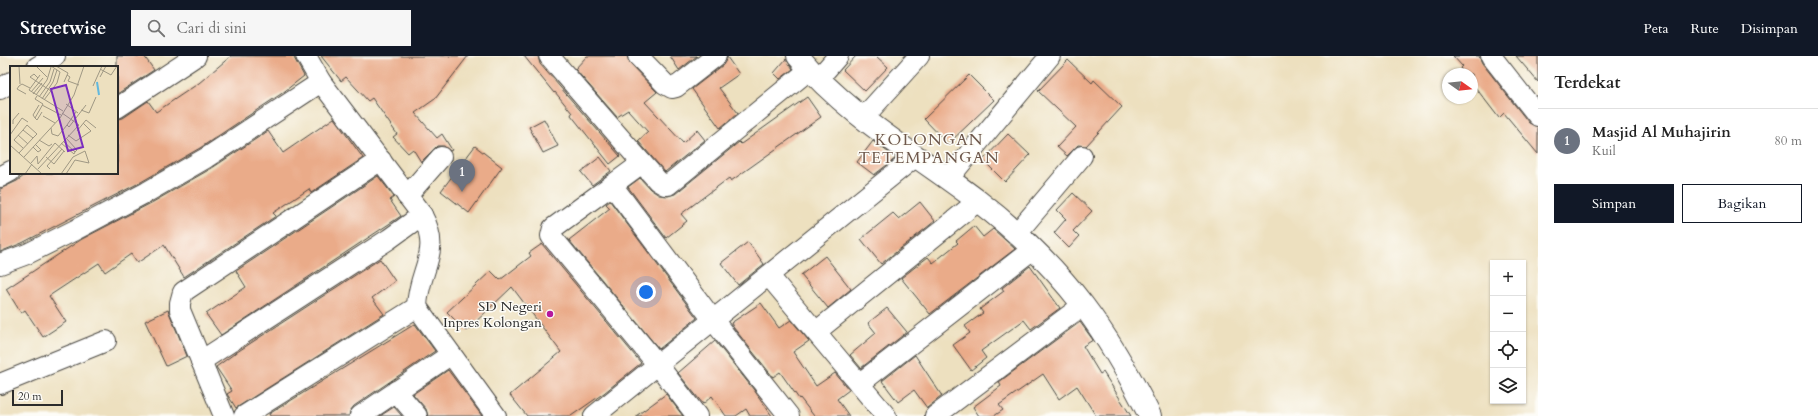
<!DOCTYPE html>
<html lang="id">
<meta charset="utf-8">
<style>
body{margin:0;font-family:Cardo,serif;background:#f6f6f6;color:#222}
.controls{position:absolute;right:12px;bottom:12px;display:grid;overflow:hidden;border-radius:0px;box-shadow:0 1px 3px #0004}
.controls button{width:36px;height:36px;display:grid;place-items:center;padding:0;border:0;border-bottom:1px solid #e0e0e0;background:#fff;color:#222;font:20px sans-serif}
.compass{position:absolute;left:1442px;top:12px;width:36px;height:36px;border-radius:50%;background:#fff;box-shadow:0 1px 3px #0004;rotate:105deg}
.scale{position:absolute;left:12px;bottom:10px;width:51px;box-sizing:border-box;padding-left:4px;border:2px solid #2b2b2b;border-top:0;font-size:11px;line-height:14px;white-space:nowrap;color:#2b2b2b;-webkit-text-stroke:3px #fdfcf7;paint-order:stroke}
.you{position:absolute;left:646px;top:236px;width:14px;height:14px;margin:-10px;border:3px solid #fff;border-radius:50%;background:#1a73e8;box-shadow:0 0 0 6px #1a73e833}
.badge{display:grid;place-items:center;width:26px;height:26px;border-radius:50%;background:#111827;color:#fff;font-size:13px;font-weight:700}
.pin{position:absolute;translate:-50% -33px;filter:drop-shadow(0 1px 2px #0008)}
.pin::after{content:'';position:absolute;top:21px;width:14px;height:12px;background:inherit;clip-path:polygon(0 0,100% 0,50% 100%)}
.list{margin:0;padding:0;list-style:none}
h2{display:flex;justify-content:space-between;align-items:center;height:52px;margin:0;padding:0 16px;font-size:17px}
h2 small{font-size:13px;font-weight:400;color:#767676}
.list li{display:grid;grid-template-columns:26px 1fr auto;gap:12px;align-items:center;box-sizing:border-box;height:64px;padding:0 16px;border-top:1px solid #e0e0e0}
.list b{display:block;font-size:15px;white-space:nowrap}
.list p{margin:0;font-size:13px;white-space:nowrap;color:#767676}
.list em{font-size:13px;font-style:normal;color:#767676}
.actions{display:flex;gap:8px;padding:12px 16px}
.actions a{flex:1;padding:9px 0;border:1px solid #111827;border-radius:0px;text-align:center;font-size:14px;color:#111827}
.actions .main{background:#111827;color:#fff}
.icon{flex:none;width:22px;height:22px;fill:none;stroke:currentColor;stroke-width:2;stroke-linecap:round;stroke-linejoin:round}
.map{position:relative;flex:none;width:1538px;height:360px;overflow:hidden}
header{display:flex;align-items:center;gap:24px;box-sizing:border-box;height:56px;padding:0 20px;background:#111827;color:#fff}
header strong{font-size:19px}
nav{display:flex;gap:22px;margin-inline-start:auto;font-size:14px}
.search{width:280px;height:36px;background:#f6f6f6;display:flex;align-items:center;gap:10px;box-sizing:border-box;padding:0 14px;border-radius:0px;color:#767676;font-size:15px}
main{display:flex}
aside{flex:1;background:#fff}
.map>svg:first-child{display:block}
.building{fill:#eaab89}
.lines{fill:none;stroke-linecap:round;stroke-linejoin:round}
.minor-casing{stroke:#484641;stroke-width:22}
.tertiary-casing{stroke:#484641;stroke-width:24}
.minor{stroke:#fff;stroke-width:20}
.tertiary{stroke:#fff;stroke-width:22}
.poi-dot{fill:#b5179e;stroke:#fdfcf7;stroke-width:1.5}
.labels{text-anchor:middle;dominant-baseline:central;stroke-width:3;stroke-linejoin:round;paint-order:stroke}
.poi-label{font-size:14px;fill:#2b2b2b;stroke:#fdfcf7;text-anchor:end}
.quarter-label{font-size:16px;letter-spacing:1px;fill:#6e584c;stroke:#fdfcf7}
.inset-river{fill:none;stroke:#62b8de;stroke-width:2}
.inset-road{fill:none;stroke:#9f9884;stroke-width:1}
.view{fill:#7b2cbf;fill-opacity:0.15;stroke:#7b2cbf;stroke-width:2}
.inset-edge{fill:none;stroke:#2b2b2b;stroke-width:2}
</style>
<header>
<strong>Streetwise</strong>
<div class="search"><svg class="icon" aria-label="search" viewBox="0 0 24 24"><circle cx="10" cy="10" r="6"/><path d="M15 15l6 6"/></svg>Cari di sini</div>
<nav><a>Peta</a><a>Rute</a><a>Disimpan</a></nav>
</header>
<main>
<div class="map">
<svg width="1538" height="360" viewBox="0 0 1538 360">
<rect width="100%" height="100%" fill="#fdfcf7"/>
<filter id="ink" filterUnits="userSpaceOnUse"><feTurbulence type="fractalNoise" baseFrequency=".025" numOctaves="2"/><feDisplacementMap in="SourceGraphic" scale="8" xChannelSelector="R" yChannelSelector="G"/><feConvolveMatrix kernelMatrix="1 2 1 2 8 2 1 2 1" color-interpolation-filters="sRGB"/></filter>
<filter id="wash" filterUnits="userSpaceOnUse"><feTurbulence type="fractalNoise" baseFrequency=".012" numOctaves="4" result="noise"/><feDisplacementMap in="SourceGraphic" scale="16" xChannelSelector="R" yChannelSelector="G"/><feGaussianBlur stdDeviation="0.9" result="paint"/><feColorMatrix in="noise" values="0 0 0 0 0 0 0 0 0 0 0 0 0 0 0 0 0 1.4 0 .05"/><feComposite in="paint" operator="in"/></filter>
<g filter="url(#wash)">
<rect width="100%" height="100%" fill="#ede0bf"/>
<g id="blocks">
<g class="building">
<path d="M117,0H144L154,14L117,38Z"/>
<path d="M231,0H293L304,20L281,38L200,92L141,126L22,187L0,196V133L17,125L28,117H117V63L123,62L148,45L156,56L199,27Z"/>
<path d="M321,0H468L435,43L415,57L437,82L442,78L452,94L450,95L444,90H437L421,106L413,93L408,97L393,81L397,78L372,42L368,45L346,21L341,25Z"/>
<path d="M524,0H538L540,8L620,100L610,108L571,59L572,57L555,36L554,37Z"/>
<path d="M587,0H627L630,8L657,36L645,46L683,87L697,74L705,84L665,116L638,85L648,76L628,54L617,61L575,13Z"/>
<path d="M670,0H697L679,14Z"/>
<path d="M856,0H876L888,11L865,35L843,14Z"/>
<path d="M1453,0H1479L1482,7L1529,67L1538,71V98L1504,57L1499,62L1472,27V18H1465L1460,12L1462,10Z"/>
<path d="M1516,0H1538V26Z"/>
<path d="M727,1L739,18L719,32L738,57L720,72L692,33L723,9Z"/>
<path d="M786,3L793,13L780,23L774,17Z"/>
<path d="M1068,4L1092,27L1094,24L1122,51L1086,90L1078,89L1067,100L1057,91L1076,71L1038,35Z"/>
<path d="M969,19L994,44L948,88L924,63Z"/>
<path d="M807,41L821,61L731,125L729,122L681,158L687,165L666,182L628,131L640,122L650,133L659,139L668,140L675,138L739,86L741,88Z"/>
<path d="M334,62L363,102L311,137L309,133L273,157L276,160L184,221L164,189L137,207L131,198L105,216L99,207L49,240L66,266L43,281L25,254L21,257L6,233L82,183L153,146L212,112L268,75L283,97Z"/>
<path d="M544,63L558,90L543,97L529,71Z"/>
<path d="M1008,78L1030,99L1005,126L983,104Z"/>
<path d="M873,85L896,102L874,119L857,106Z"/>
<path d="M475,90L502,111L469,157L441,135Z"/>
<path d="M600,101L611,115L592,129L581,116Z"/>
<path d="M378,120L394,141L390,144L401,160L221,279L206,258L246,231L236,215Z"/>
<path d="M1073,137L1092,155L1073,175L1079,181L1069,192L1054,177L1066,163L1057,154Z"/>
<path d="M610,145L697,262L659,293L569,184L610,152L606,148Z"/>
<path d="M920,146L935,165L881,208L861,183L893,157L899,163Z"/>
<path d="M974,170L983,181L993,173L1015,193L930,258L901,222L928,201L933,207L958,187L956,185Z"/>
<path d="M748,186L764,208L738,229L721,207Z"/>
<path d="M542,188L641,307L604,337L571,360H527L510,339L561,296L512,231L466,275L447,256L491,215L500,224L531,200L529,197Z"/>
<path d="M825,200L851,233L828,252L801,219Z"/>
<path d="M380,203L395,225L372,242L384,258L236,352L227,338L232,335L216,311L234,298Z"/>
<path d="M1030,210L1060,252L1031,273L1024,264L981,295L986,302L971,314L953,289L970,277L965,270L983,257L980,253L1004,235L1002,232Z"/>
<path d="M761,247L779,272L791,264L809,285L793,296L816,330L835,317L849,334L837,343L849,360H814L800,342L799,343L780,316L773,321L733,271L731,267Z"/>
<path d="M887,252L907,276L861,312L850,299L876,277L868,267Z"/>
<path d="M168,254L187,300L166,310L145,265Z"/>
<path d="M1080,266L1093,284L1083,290L1100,318L1103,316L1131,360H1096L1077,330L1059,343L1043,318L999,349L1003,354L994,360H979L973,351L1001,330L999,326Z"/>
<path d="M415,268L435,295L354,350L350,355L349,360H270L269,358Z"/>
<path d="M715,285L754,334L772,360H750L746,353L736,360H726L712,340L703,348L678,317Z"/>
<path d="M915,299L942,340L927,352L914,334L898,346L882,325Z"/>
<path d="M448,314L482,360H428L426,353L413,338Z"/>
<path d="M666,338L683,360H636Z"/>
<path d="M394,351L402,360H380Z"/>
</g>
</g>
</g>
<g filter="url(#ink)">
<use href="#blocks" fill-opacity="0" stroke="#484641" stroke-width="1"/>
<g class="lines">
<defs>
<g id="minor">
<path d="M306,0L321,26L422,159C443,197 418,213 417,251L496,360"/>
<path d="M549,0L642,107L612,129"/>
<path d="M638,0L665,28L672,32L676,31L716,0"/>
<path d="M1491,0L1538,60"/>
<path d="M37,11L55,0"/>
<path d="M818,23L838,0"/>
<path d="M0,33L11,26"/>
<path d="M117,52L196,0"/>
<path d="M863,62L919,0"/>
<path d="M642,107L658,125L665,129H668L809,14"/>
<path d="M0,121L11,115"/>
<path d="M948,123L1050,0"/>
<path d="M407,140L441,101"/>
<path d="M1017,177L1082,100"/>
<path d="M0,208L27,198L75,174L147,136L206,102L321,26"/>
<path d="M769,220L886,360"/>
<path d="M817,275L978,145"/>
<path d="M201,305L389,183L422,159"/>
<path d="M0,328L106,285"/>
<path d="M859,328L1033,193"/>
<path d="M396,335L417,360"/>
<path d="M224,360L180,254V247L183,236L381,104"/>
<path d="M244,360L417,251"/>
<path d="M360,360L450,299"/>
<path d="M594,360L915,101"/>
<path d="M697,360L658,309L551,180L553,172L612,129L713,264L789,360"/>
<path d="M935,360L1083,249"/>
</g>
<path id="tertiary" d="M798,0C848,61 917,98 978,145C1017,175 1053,210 1083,249C1109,283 1131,322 1150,360"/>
</defs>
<use href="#minor" class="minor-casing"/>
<use href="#tertiary" class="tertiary-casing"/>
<use href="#minor" class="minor"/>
<use href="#tertiary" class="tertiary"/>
</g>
</g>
<circle class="poi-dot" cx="550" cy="258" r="4"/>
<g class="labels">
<g class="poi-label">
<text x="542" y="250">SD Negeri<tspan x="542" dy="16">Inpres Kolongan</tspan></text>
</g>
<g class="quarter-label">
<text x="929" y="84">KOLONGAN<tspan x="929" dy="18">TETEMPANGAN</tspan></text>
</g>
</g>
<g transform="translate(10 10)">
<rect width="108" height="108" fill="#ede0bf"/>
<path class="inset-river" d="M87,16L89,29"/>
<path class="inset-road" d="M9,0L10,18M26,0L37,11M46,0L58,7L54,16M90,3L101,9L107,0M30,9L19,24L53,45M57,9L60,11L58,15L69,19M90,11L96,0M28,12L24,8L20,11L41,25M83,20L92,0M21,26L33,12M16,28L7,23L9,20L12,18L20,22M23,28L32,17M26,29L37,14L41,1M27,30L25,33L33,38M29,31L40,16L44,3M32,33L43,16L47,4M34,34L47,17L50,6L41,0M56,38L68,47M32,39L51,49M71,44L79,47L86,31M66,46L57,59L59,61L76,39M33,50L45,57M25,52L33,38M25,52L23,49L29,39M25,52L27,54L32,46M3,58V54L9,47M41,62L42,68L48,70L57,59M13,64L4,74L13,82M67,65L76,54L86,62M0,69L12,52L18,56M8,69L18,78M58,69L66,75L81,65L73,57M56,72L67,84L65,86M29,74L39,80L42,78M51,77L64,88L65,86L53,75M0,79L32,108M23,81L28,86L31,84L25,78M9,87L23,72L27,68L17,59L13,64L23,72M14,91L50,52L64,29L74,0M36,91L44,98L54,85M21,97L27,90L28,98M28,98L45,77L55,86M28,103L69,59L52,47M40,103L37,100L52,83M15,108L22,98M51,108L63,91L75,85L79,97L65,94L56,108"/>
<path class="view" d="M56,19L73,81L58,85L41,23Z"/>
<rect width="108" height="108" class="inset-edge"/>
</g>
</svg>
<div class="controls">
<button>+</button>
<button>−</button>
<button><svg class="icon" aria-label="locate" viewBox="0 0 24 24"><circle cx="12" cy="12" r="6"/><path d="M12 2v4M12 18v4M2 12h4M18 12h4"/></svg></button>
<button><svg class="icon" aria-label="layers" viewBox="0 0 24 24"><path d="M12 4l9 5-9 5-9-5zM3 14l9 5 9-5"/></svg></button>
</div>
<svg class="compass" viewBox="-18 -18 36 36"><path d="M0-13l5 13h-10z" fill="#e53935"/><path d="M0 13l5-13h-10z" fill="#767676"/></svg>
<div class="scale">20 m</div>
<div class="you"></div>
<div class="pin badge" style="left:462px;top:136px;background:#6b7280">1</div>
</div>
<aside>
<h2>Terdekat<small></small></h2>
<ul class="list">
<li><span class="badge" style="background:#6b7280">1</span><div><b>Masjid Al Muhajirin</b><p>Kuil</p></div><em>80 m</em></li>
</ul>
<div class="actions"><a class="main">Simpan</a><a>Bagikan</a></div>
</aside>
</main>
